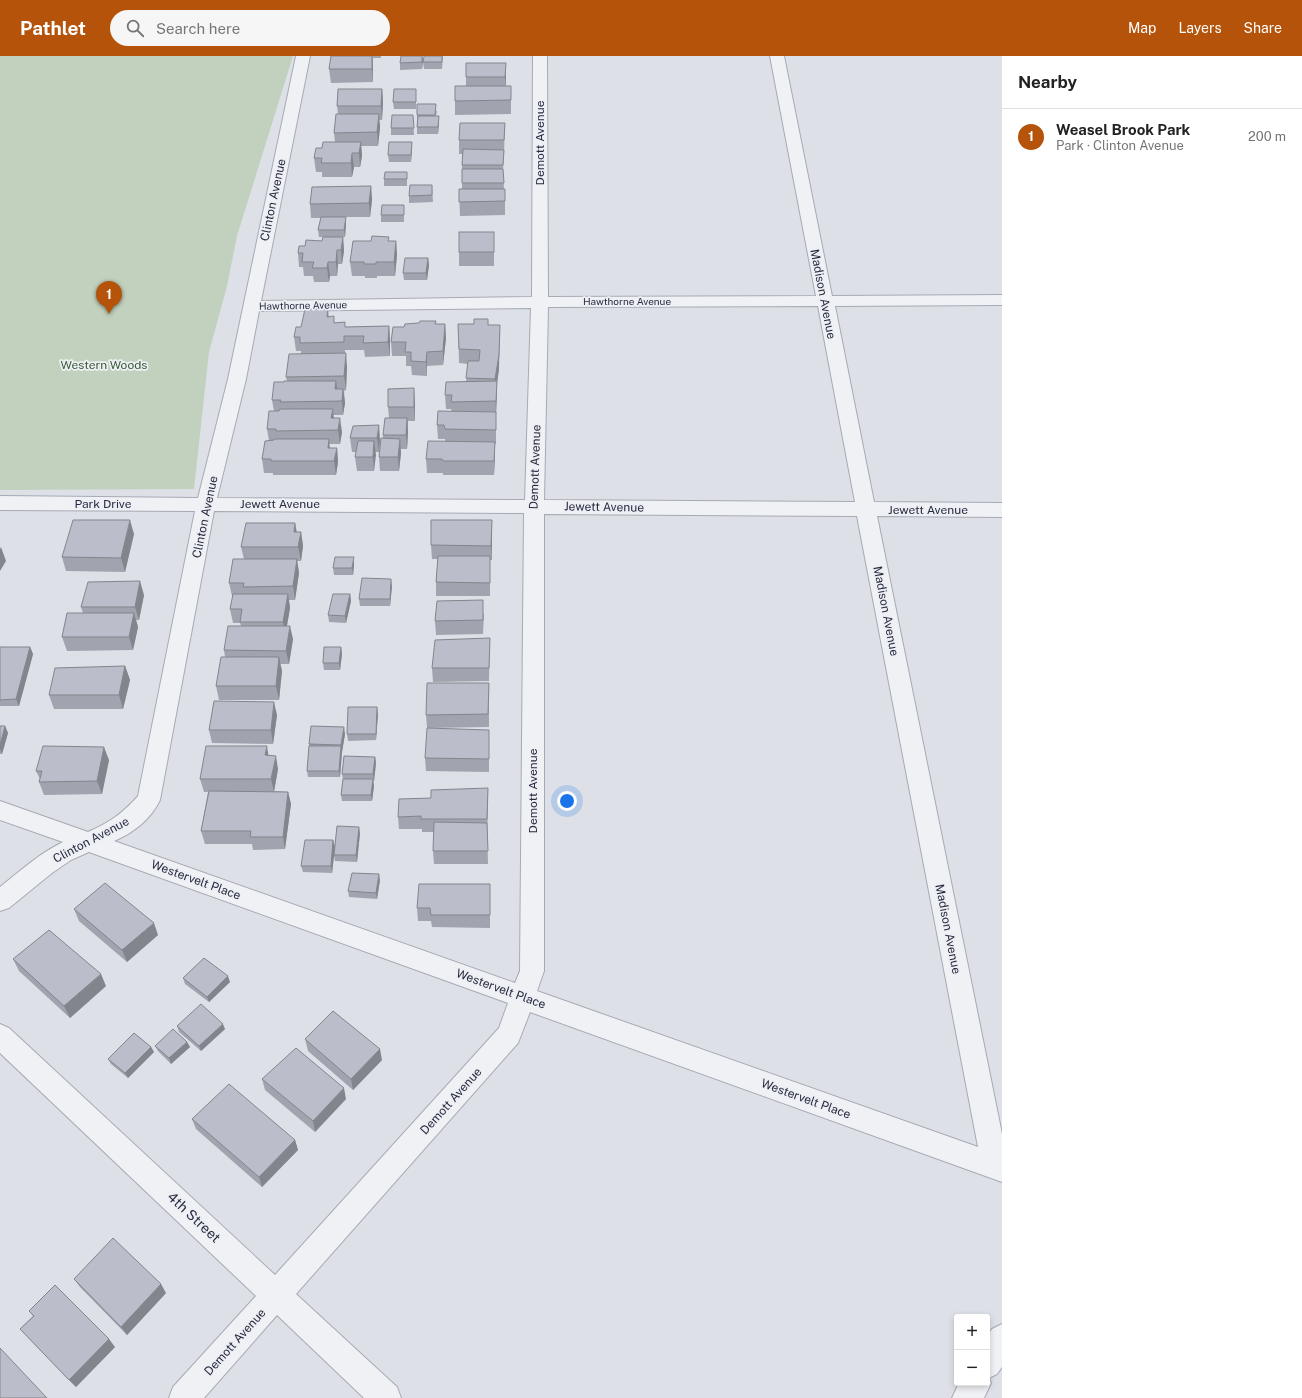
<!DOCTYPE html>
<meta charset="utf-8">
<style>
body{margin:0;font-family:"Public Sans",sans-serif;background:#f6f6f6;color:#222}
.controls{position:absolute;right:12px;bottom:12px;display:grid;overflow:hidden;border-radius:4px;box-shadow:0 2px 6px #0003}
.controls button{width:36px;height:36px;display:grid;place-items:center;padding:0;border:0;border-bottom:1px solid #e0e0e0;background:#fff;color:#222;font:20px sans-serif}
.you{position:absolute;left:567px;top:745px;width:14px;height:14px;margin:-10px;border:3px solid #fff;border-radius:50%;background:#1a73e8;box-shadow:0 0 0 6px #1a73e833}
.badge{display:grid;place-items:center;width:26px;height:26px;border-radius:50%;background:#b45309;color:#fff;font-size:13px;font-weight:700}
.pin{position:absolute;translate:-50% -33px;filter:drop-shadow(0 1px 2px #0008)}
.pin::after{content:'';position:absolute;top:21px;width:14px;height:12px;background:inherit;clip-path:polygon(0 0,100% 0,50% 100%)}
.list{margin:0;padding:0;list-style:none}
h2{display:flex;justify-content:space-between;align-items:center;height:52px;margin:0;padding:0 16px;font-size:17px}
h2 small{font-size:13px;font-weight:400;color:#767676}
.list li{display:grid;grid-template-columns:26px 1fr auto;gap:12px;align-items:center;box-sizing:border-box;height:56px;padding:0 16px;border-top:1px solid #e0e0e0}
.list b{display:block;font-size:15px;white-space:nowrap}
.list p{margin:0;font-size:13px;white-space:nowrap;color:#767676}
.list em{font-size:13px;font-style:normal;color:#767676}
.icon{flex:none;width:22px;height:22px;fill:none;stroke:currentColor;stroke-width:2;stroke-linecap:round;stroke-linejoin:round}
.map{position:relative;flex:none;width:1002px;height:1342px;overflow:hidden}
header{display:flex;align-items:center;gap:24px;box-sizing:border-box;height:56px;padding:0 20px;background:#b45309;color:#fff}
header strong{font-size:19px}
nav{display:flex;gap:22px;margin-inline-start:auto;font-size:14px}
.search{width:280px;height:36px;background:#f6f6f6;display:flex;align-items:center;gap:10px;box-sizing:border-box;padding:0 14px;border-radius:22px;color:#767676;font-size:15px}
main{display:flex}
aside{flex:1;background:#fff}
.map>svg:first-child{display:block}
.green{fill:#c1d1be}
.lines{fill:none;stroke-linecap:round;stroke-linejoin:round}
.minor-casing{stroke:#a6aab4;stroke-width:2}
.minor{fill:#f0f1f5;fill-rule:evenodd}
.wall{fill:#a1a3ae}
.shaded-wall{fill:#83858d}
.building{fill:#bbbeca;stroke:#83858d}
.labels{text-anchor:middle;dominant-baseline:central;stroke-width:3.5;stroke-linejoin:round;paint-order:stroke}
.far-street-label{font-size:10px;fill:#272c3e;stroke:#edeff5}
.street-label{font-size:12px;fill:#272c3e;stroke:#edeff5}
.park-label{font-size:12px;fill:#365934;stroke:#edeff5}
.near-street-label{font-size:14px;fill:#272c3e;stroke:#edeff5}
</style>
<header>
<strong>Pathlet</strong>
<div class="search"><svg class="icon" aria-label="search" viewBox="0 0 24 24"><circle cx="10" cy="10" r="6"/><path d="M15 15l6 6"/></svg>Search here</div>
<nav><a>Map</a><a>Layers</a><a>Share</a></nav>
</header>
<main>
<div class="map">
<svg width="1002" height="1342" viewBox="0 0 1002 1342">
<rect width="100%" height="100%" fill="#dde0e7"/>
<path class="green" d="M0,0H293L237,180L227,230L209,296L194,433L0,434Z"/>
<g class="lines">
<defs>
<g id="minor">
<path d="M296,0H310L261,245L532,241L533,0H547L548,241L816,240L770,0H784L832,240L1002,239V249L835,250L874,446L1002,447V461L877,460L1002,1078V1126L530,956L518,987L296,1238L397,1331L401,1342H364L277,1259L204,1342H169L173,1331L256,1240L0,997V968L9,972L275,1219L499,972L508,947L89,796L71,804L52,817L9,852L0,855V831C20,815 40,797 63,786L0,764V745L88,776C110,766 122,758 138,740L195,455L0,454V440L198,442L228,323ZM818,250L855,446L544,444L548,251ZM531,252L525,444L217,442L246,323L259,255ZM214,455L524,457L520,915L515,927L114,785C133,777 151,763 160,744ZM544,458L857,460L978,1091L537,935L544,915Z"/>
<path d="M1002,1268V1311L997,1318L989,1322L991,1327L984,1342H952L959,1327H987V1280L992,1273Z"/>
</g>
</defs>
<use href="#minor" class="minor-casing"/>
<use href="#minor" class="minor"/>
</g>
<g class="wall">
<path d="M331,0H381V2H373V26L331,27L329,13Z"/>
<path d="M443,0L442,13H424L423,6Z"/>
<path d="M423,4L422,13L400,14V7Z"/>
<path d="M466,21H506V30H511V58L455,59V45L466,30Z"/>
<path d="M382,33L383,46L382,64H379L380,71L378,90H361L362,100L360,111H354L352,121H322V116H316L314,102L322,92L335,86L334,77L338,58L337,50Z"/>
<path d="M416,33V53H394L393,46Z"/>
<path d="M417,48L437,55L436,60L439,67L438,78H417Z"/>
<path d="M413,59L414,79H391V72Z"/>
<path d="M505,67L504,98L503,115L504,133L505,146V159L460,160L459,133H462V98H459V84Z"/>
<path d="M412,86V93L411,106H389L388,99Z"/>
<rect x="384" y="123" width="23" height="7"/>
<path d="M432,129L433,146L409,147V140Z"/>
<path d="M371,130L372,144L370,161H346V168L345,181H343L344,195L342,208H338L337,220H330L329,226H314L313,220H304L303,211H299L298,197L305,190L322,185L328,181H319L318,174L321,162H311L310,148Z"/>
<path d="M404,149V166H381V159Z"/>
<path d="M494,176V210H459V196Z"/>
<path d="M389,185H396L397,199L395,220H377V222H365V220H352L350,206Z"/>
<path d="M428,202L429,209L427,224H404L403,217Z"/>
<path d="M328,253L329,261L335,267L345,266V271L389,270L390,284V300L365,301L364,294H345V297L347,311L346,334L344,335L345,347L343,359H333L334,362L342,376L340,388H329L330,392H337L338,406L336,419H273V417H264L262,403L269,385L267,373L274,355L272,344L284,326L287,325L286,321L301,298V295H296L294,281L301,271Z"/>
<path d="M488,263V269L499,313L497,327V340L496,359V388H495L494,419H443V417H427L426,403L445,386V383H438L437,369L452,356L451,353H446L445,339L466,326L468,308L459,307L458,268H474Z"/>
<path d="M436,268H445L446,282L443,309L427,310V320L412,319L411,310H406V300H392L391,286L404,271Z"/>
<path d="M415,346V365H408V376L407,393H400L401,397L399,415H380L379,401L383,382V379L389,362L388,351Z"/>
<path d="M353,370L380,383L379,396H375L374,415H357L355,401L356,396H352L350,382Z"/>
<path d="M295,467L297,476H301L303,490L301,505H297L299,517L295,544H289L290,552L287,570L293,583L289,608H280L282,615L279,644H219L216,630L225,601L224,594L241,570L240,567H233L230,553L233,540H232L229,527L244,503L241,491Z"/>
<path d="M134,478L125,516L66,515L62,501Z"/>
<path d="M492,478V504H490V540H436V526L438,503H432L431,489Z"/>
<path d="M354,509L353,519H334L333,512Z"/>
<path d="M392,530L390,550H360L359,543Z"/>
<path d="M350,538L351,545L346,567L329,566L328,559Z"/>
<path d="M144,539L139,564H136L138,571L133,594L67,595L62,581L83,557L81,551Z"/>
<path d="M484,558L483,578L436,579L435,565Z"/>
<path d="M490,582L489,625L433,626L432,612Z"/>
<path d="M0,591H30L33,598L19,650H0Z"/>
<path d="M341,591L342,598L340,614H324L323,607Z"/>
<path d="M125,610L130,624L123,653H54L49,639Z"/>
<path d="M489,627V671L427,672L426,659Z"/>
<path d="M378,658L376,684L348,685L347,678Z"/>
<path d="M277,659L273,688L212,687L209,674Z"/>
<path d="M0,670H5L8,677L2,698H0Z"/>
<path d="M489,674V716L426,715L425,702Z"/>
<path d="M345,678L342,696L340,721H308L307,715L309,688Z"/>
<path d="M269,699L278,713L274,735L288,736L291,748L285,793L253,794L252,788H205L201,775L208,736H204L200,723Z"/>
<path d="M375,701L376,707L374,725H373L374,730L372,745H342L341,739L343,724L342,718Z"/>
<path d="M109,704L102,738L44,739L39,726L40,723L36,715Z"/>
<path d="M488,732L487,770L488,808H434L433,795L434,776H422V773H399L398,761L431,742Z"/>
<path d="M360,777L357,806L335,805L334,800L332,817L303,816L301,810L333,784L335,791Z"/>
<path d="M380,824L377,843L349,841L348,835Z"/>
<path d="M490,828V872L432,871L431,865H418L417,852Z"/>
<path d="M74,853L158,879L127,906L79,865Z"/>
<path d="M13,903L106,930L70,962L19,915Z"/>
<path d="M183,922L230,926L209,946L185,928Z"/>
<path d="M177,970L225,973L201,995L179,976Z"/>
<path d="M305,983L382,1004L353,1034L308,995Z"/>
<path d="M187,986L190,991L171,1008L158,995L155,990Z"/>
<path d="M151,991L154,996L128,1022L111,1008L108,1003Z"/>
<path d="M262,1023L346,1043L315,1076L265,1034Z"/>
<path d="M192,1063L295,1084L298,1094L262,1131L196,1073Z"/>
<path d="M74,1223L166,1237L127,1279L80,1231Z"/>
<path d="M29,1255L115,1291L76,1331L20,1273L33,1260Z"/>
</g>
<g class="shaded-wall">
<path d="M373,0V26L372,13Z"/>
<path d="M422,0L423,4L422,13Z"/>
<path d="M506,7V21L505,34V21Z"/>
<path d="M382,33L383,46L382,64L381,50Z"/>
<path d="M379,58L380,71L378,90L377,76Z"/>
<path d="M439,60V67L438,78V71Z"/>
<path d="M361,86L362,100L360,111L359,97Z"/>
<path d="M412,86V93L411,106V99Z"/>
<path d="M352,97L354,111L352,121L351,107Z"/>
<path d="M371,130L372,144L370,161L369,147Z"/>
<path d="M346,161V168L345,181L344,174Z"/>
<path d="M343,181L344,195L342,208L341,194Z"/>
<path d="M396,185L397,199L395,220L394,206Z"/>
<path d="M337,194L338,208L337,220L336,206Z"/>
<path d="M428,202L429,209L427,224L426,217Z"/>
<path d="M328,206L330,220L329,226L327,212Z"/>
<path d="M445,268L446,282L443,309V295Z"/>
<path d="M500,269L499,313L497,327L496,359L495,323Z"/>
<path d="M389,270L390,284V300L388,286Z"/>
<path d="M427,296V320L426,306Z"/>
<path d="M346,297L347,311L346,334L344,320Z"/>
<path d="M336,325L338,339L335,333Z"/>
<path d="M414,332L415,346V365L414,351Z"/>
<path d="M343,333L345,347L343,359L342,345Z"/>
<path d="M333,353L334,367L331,362Z"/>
<path d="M340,362L342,376L340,388L338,374Z"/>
<path d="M407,362L408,376L407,393L406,379Z"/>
<path d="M379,369L380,383L379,396L377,382Z"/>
<path d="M329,383L330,397L329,406L328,392Z"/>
<path d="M400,383L401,397L399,415L398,401Z"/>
<path d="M374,385L376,399L374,415L373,401Z"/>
<path d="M495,386V400L494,419V405Z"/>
<path d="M337,392L338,406L336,419L334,405Z"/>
<path d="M130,464L134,478L125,516L121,502Z"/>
<path d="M492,464V504L491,490Z"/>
<path d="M295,467L297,481L294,476Z"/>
<path d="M301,476L303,490L301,505L298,491Z"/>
<path d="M1,491L6,505L0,515V493Z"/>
<path d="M354,501V509L353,519L352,512Z"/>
<path d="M297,503L299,517L295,544L293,530Z"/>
<path d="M391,523L392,530L390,550V543Z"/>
<path d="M140,525L144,539L139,564L135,551Z"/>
<path d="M288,538L290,552L285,580L283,566Z"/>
<path d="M350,538L351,545L346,567L345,560Z"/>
<path d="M134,557L138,571L133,594L129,581Z"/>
<path d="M290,570L293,583L289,608L286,595Z"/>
<path d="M30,591L33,598L19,650L16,643Z"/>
<path d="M341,591L342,598L340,614L339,607Z"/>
<path d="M279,601L282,615L279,644L276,630Z"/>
<path d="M125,610L130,624L123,653L119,639Z"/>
<path d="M274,646L277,659L273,688L271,674Z"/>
<path d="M377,651L378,658L376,684V678Z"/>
<path d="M5,670L8,677L2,698L0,693V689Z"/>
<path d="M344,671L345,678L342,696L340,721L339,715L341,689Z"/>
<path d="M267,690L269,703L265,699Z"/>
<path d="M104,691L109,704L102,738L97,725Z"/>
<path d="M276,700L278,713L274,736L271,723Z"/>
<path d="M375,701L376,707L374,725L373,718Z"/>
<path d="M373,723L374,730L372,745L371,739Z"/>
<path d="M488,732V745L487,776V763Z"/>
<path d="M288,736L291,748L285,793L283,781Z"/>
<path d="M359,771L360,777L357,806L356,799Z"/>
<path d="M333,784L335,791L332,817L331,810Z"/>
<path d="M379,818L380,824L377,843L376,837Z"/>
<path d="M154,867L158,879L127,906L122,894Z"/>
<path d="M101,918L106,930L70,962L64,950Z"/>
<path d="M228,920L230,926L209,946L207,941Z"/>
<path d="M223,968L225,973L201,995L199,990Z"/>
<path d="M187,986L190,991L171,1008L169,1002Z"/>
<path d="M151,991L154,996L128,1022L125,1017Z"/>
<path d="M380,993L382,1004L353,1034L351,1023Z"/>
<path d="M344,1032L346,1043L315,1076L313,1065Z"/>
<path d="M295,1084L298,1094L262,1131L259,1121Z"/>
<path d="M161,1228L166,1237L127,1279L121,1271Z"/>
<path d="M109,1283L115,1291L76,1331L69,1324Z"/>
</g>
<g class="building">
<path d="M331,0H372V13H329Z"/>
<path d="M401,0H422V6L400,7Z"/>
<path d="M424,0H442V6H423Z"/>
<path d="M466,7H506L505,21H466Z"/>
<path d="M455,30H511V44L455,45Z"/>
<path d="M338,33H382L381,50H337Z"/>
<path d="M394,33H416V46H393Z"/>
<path d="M417,48H436L435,59H417Z"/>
<path d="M336,58H379L377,76L334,77Z"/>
<path d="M392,59H413L414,72H391Z"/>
<path d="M418,60H439L438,71H417Z"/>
<path d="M460,67H505L504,84H459Z"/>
<path d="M323,86H361L359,97H352L351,107H321L322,102H314L316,92H322Z"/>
<path d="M389,86H412L411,99H388Z"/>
<path d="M463,93L504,94L503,109H462Z"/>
<path d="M462,113H503L504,127H462Z"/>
<path d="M385,116H407V123H384Z"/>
<path d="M410,129H432V139L409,140Z"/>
<path d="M371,130L369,147L310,148L312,131Z"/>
<path d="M459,133H505V145L459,146Z"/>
<path d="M382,149H404V159H381Z"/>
<path d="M321,161H346L344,174H318Z"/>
<rect x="459" y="176" width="35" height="20"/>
<path d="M372,180L389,181L388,185H396L394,206H376V208H364V206H350L353,185H371Z"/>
<path d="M323,181H343L341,194H337L336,206H328L327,212H312L314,206H302L303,197H298L299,190H305L306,184L322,185Z"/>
<path d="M405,202H428L426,217H403Z"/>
<path d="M305,253H328L327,261L334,260V267L345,266V271L389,270L388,286L363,287L364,280H344V286L300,287V281H294L296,271H301Z"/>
<path d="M474,263H488V269H500L499,299L495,323L466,322L468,305H479L480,294L459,293L458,268H474Z"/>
<path d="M420,265H436L435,268H445L443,295L427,296L426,306L411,305V296H405L406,286H391L393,271H404L405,268L419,267Z"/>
<path d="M346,297L344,320L286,321L289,298Z"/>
<path d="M284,325H336L335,333H343L342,345L280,346L281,344H272L274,326H284Z"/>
<path d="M497,325L496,345L451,346L452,339H445L446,326Z"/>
<path d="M414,332V351H388V333Z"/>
<path d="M280,353H333L331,362H340L338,374L276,375V373H267L269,355H279Z"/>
<path d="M438,355L496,356V374L445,373L444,369H437Z"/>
<path d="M385,362H407L406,379H383Z"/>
<path d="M379,369L377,382H350L353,370Z"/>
<path d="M381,382L400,383L398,401H379Z"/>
<path d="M275,383H329L328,392H337L334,405H271V403H262L265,385L274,384Z"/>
<path d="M358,385H374L373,401H355Z"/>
<path d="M428,385L495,386L494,405H443L442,403H426Z"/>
<path d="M73,464H130L121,502L62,501Z"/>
<path d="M431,464H492L491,490L431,489Z"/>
<path d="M246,467H295L294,476H301L298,491H241Z"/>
<path d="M438,500H490V527L436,526Z"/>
<path d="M335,501H354L352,512H333Z"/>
<path d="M233,503H297L293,530L243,531L244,527H229Z"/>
<path d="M362,522L391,523L390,543H359Z"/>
<path d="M140,525L135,551H81L88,526Z"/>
<path d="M233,538H288L283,566H240L242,553H230Z"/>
<path d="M333,538H350L345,560L328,559Z"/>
<path d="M483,544V564L435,565L437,545Z"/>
<path d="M67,557H134L129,581H62Z"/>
<path d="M228,570H290L286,595L224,594Z"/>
<path d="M490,582L489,612H432L435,584Z"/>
<path d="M0,591H30L16,643L0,644Z"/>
<path d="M324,591H341L339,607H323Z"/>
<path d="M221,601H279L276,630H216Z"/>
<path d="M125,610L119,639H49L55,612Z"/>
<path d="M427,627H489L488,658L426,659Z"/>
<path d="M214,645L274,646L271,674H209Z"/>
<path d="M348,651H377L376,678H347Z"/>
<path d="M0,670H5L0,689Z"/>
<path d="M311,670L344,671L341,689L309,688Z"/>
<path d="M427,672L489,674V703L425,702Z"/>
<path d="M43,690L104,691L97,725L39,726L42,715H36Z"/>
<path d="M206,690H267L265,699L276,700L271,723H200Z"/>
<path d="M309,690H341L339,715H307Z"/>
<path d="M344,700L375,701L373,718H342Z"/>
<path d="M343,723H373L371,739H341Z"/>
<path d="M488,732L487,763H421V760L398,761L399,743L431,742V734Z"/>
<path d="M209,735L288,736L283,781H250L251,775H201Z"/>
<path d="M434,766L487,767L488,795H433Z"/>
<path d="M337,770L359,771L356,799H334Z"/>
<path d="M305,784H333L331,810H301Z"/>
<path d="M352,817L379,818L376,837L348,835Z"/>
<path d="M105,827L154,867L122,894L74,853Z"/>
<path d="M419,828H490V859H431L430,852H417Z"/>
<path d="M49,874L101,918L64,950L13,903Z"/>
<path d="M204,902L228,920L207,941L183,922Z"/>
<path d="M201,948L223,968L199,990L177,970Z"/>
<path d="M333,955L380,993L351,1023L305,983Z"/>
<path d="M173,973L187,986L169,1002L155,990Z"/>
<path d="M134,977L151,991L125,1017L108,1003Z"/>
<path d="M296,992L344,1032L313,1065L262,1023Z"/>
<path d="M229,1028L295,1084L259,1121L192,1063Z"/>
<path d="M113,1182L161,1228L121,1271L74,1223Z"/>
<path d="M55,1229L109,1283L69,1324L20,1273L34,1260L29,1255Z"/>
<path d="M0,1292L47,1342H0Z"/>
</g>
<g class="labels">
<g class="far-street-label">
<text x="627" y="245">Hawthorne Avenue</text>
<text transform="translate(303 249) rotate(-1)">Hawthorne Avenue</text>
</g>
<g class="street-label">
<text transform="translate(540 87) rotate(-90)">Demott Avenue</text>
<text transform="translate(273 144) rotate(-78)">Clinton Avenue</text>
<text transform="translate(823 238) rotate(79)">Madison Avenue</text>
<text transform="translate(535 411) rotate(-88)">Demott Avenue</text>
<text x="103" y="448">Park Drive</text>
<text x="280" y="448">Jewett Avenue</text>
<text transform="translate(604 451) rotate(1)">Jewett Avenue</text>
<text x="928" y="454">Jewett Avenue</text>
<text transform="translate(205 461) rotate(-78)">Clinton Avenue</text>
<text transform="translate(886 555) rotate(79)">Madison Avenue</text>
<text transform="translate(533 735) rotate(-90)">Demott Avenue</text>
<text transform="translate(91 784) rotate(-28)">Clinton Avenue</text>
<text transform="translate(196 824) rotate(20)">Westervelt Place</text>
<text transform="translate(948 873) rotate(79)">Madison Avenue</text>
<text transform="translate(501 933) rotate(20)">Westervelt Place</text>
<text transform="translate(806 1043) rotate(20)">Westervelt Place</text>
<text transform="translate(451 1045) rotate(-48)">Demott Avenue</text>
<text transform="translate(235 1286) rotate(-48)">Demott Avenue</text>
</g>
<g class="park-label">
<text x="104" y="309">Western Woods</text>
</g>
<g class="near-street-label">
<text transform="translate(194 1161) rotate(43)">4th Street</text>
</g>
</g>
</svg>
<div class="controls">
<button>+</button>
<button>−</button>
</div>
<div class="you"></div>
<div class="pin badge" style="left:109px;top:258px">1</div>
</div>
<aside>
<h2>Nearby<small></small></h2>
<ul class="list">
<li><span class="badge">1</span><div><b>Weasel Brook Park</b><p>Park · Clinton Avenue</p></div><em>200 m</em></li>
</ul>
</aside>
</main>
